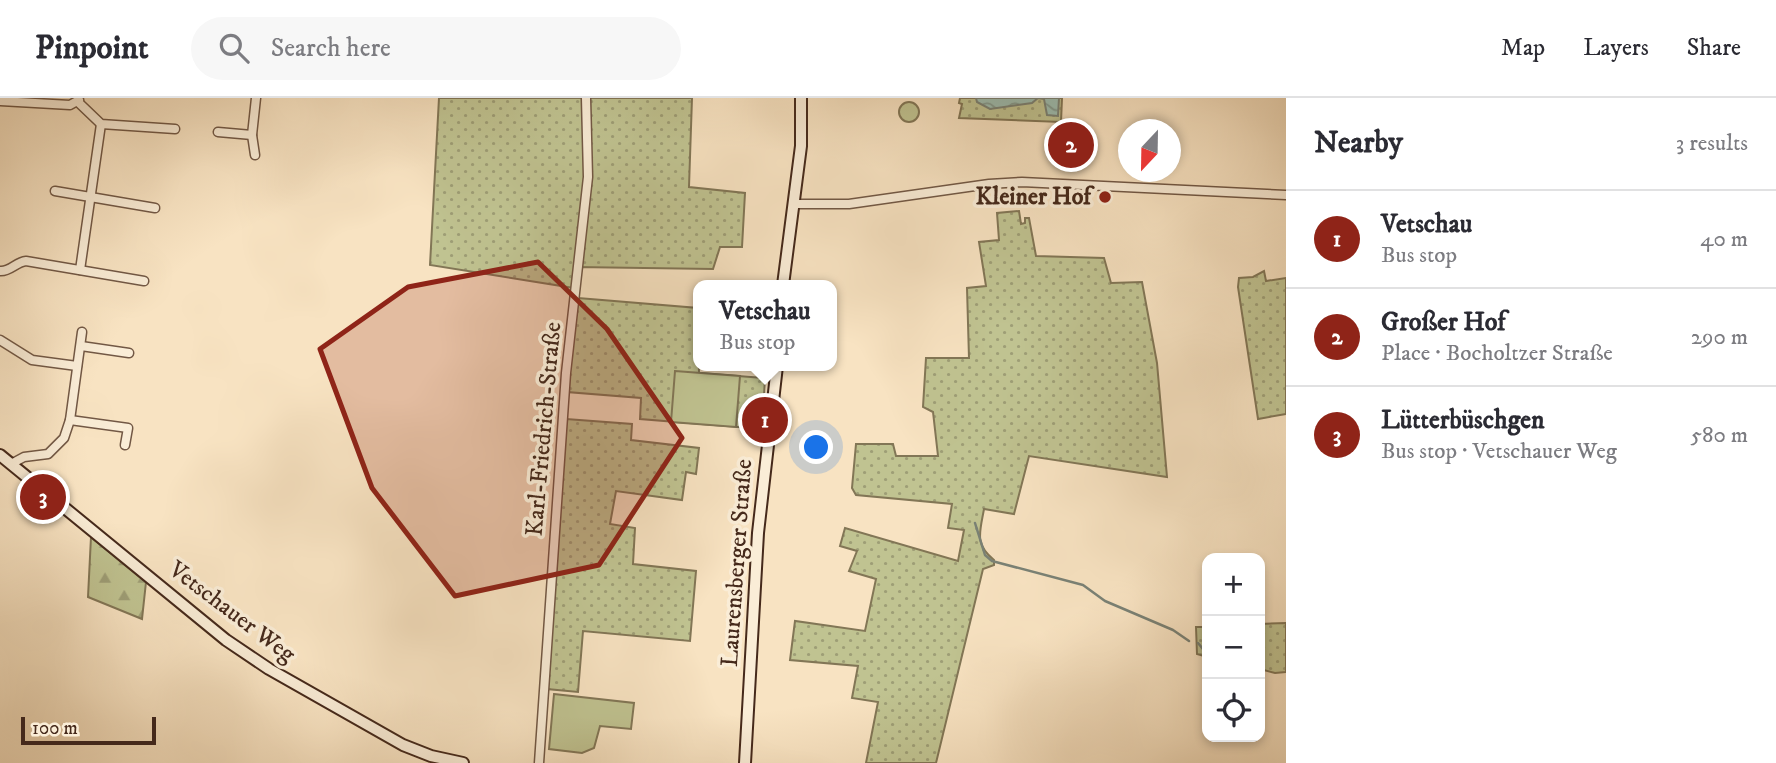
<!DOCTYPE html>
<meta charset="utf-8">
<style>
body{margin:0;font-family:"IM FELL DW Pica",serif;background:#f7f7f7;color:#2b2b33}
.controls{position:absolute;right:21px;bottom:21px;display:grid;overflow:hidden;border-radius:14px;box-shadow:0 4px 10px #0003}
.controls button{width:63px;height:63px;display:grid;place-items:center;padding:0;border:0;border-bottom:2px solid #e1e1e2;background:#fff;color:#2b2b33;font:35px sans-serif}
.compass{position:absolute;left:1118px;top:21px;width:63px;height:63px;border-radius:50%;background:#fff;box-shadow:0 4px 10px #0003;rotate:202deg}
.scale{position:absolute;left:21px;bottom:18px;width:135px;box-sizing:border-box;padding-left:7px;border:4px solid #45291b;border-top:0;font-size:19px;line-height:24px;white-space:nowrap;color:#45291b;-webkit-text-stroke:5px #faedd7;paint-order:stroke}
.you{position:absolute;left:817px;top:350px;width:24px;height:24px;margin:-18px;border:5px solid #fff;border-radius:50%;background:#1a73e8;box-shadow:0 0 0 10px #1a73e833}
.badge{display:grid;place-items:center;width:46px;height:46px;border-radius:50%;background:#8f2418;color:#fff;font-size:23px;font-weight:700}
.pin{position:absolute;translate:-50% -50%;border:4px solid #fff;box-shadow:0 2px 7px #0006}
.popup{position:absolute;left:693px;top:182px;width:144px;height:91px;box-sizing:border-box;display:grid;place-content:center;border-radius:14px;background:#fff;filter:drop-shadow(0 2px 5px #0005);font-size:23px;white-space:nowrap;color:#7c7c81}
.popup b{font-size:26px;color:#2b2b33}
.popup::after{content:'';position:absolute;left:50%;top:100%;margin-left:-14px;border:14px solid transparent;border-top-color:#fff}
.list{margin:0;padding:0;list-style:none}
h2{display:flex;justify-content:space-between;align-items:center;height:91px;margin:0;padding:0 28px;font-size:30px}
h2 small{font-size:23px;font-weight:400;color:#7c7c81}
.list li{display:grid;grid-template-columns:46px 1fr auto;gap:21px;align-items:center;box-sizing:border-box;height:98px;padding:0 28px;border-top:2px solid #e1e1e2}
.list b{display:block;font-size:26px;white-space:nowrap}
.list p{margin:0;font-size:23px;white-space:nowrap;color:#7c7c81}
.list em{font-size:23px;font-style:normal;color:#7c7c81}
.icon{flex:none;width:38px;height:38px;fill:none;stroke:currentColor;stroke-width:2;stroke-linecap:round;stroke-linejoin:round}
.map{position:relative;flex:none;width:1286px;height:665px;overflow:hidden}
header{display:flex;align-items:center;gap:42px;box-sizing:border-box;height:98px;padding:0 35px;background:#fff;border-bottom:2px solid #e1e1e2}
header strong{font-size:33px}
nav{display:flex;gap:38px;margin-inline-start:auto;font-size:24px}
.search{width:490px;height:63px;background:#f7f7f7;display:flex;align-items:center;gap:18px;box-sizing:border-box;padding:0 24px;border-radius:38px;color:#7c7c81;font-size:26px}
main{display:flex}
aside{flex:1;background:#fff}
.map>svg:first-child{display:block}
.grass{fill:url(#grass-dots);stroke:#827656;stroke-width:2}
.forest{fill:url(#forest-firs);stroke:#827656;stroke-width:2}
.pitch{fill:#c0c391;stroke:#827656;stroke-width:2}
.water{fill:url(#water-waves);stroke:#7a8276;stroke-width:2}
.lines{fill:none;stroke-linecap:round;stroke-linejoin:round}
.stream{stroke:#7a8276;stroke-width:2.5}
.street-casing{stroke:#725845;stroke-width:11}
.secondary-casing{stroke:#45291b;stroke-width:14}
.street{stroke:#faedd7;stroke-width:8}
.secondary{stroke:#faedd7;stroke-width:10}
.marked{fill:#8f2418;fill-opacity:0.2;stroke:#8f2418;stroke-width:5;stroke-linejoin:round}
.poi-dot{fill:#8f2418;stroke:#faedd7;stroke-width:2.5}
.labels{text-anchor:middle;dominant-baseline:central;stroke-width:7;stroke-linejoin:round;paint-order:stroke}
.poi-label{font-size:24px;font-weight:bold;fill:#45291b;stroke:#faedd7;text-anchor:end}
.street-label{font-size:24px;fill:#45291b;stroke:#faedd7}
</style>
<header>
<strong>Pinpoint</strong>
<div class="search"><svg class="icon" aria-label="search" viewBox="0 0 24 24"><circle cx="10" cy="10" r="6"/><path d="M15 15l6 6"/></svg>Search here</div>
<nav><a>Map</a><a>Layers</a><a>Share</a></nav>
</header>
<main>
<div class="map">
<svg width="1286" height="665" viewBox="0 0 1286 665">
<defs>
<pattern id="grass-dots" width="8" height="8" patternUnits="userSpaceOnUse" patternTransform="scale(1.75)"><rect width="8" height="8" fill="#c0c391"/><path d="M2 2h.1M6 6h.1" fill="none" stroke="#9e9e76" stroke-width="1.8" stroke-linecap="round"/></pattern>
<pattern id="forest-firs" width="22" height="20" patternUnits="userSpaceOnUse" patternTransform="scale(1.75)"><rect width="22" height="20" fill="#c0c391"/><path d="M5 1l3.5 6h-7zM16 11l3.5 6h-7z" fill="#9e9e76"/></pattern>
<pattern id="water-waves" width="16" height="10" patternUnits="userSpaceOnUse" patternTransform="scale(1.75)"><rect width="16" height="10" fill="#9dbeb2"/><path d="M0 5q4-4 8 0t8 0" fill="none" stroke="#829a90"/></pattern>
</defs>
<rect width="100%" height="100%" fill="#f8e3c2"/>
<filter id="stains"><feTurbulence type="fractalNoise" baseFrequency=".00286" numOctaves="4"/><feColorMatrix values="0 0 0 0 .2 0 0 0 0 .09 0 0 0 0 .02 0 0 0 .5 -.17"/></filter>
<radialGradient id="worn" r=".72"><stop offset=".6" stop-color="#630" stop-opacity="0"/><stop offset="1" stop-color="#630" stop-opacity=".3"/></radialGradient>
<g class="grass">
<path d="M439,0H692L689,89L745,95L742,149H720L713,171L576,169L574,190L430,167Z"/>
<path d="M960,0H1062L1061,24L959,20L962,6L959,5Z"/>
<path d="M1019,113L1021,126L1025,125V120H1029L1036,158L1104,160L1111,185L1142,184L1157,265L1167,379L1029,358L1014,416L984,411C980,434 974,446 994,462V467L983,471L936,665H866L878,604L852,600L858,568L790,562L795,523L865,533L876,481L849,473L857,453L840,448L845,430L958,463L964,432L948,430L952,406L856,397L852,390L856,346H893L896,358H938L933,314L923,309L926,260H969L967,190L986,188L979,144L999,142L997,115Z"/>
<path d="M1264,173L1266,183L1286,180V316L1258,321L1238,189L1239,180L1253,179Z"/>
<path d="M578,200L698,210L699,275L765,280L762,331L640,321L641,300L567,294Z"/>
<path d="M566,321L632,326L631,342L699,350L696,376L686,374L682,402L616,393L610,426L635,430L633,466L696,473L690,543L583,533L578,594L547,591Z"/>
<path d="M1286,525V574L1275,575L1260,571V526Z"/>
<path d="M1196,529H1207V559L1197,556Z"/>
</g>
<path class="forest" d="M91,439L146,484L142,521L88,499Z"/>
<g class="pitch">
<circle cx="909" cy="14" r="10"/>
<path d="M675,273L740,278L736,329L671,324Z"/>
<path d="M554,596L634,605L631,631L600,628L594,650L582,655L549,651Z"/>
</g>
<path class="water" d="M976,0H1059L1058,18L1047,17L1044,1L1038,0L1032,5L990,11L977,4Z"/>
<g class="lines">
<g class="stream">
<path d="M975,425L985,457L992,463L1083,487L1105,503L1173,532L1189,543"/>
<path d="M1198,545L1207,556"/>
<path d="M1260,570H1263"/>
</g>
<defs>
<g id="street">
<path d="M0,3L70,7L79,2"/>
<path d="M78,4L101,26L175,31"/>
<path d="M218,34L252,37"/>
<path d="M255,57L252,37L256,0"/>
<path d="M55,93L155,110"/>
<path d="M795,106H849L989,86L1022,84L1286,97"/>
<path d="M80,172L101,26"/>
<path d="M0,173C10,174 16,164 26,163L144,183"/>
<path d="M0,242L32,262L77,268"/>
<path d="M81,248L129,255"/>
<path d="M70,322L128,330L125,347"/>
<path d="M11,366L24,359L48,356L64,340L70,322L82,234"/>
<path d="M539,665L566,275L588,79L586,0"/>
</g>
<g id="secondary">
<path d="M783,187L801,48V0"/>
<path d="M0,357L226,542L269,571L403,647L431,658L463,665"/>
<path d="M745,665L758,435L777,268"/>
</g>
</defs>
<use href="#street" class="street-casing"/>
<use href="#secondary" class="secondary-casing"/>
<use href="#street" class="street"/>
<use href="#secondary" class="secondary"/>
</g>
<path class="marked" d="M538,164L607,231L682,340L599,467L455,498L372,390L320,251L408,189Z"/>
<circle class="poi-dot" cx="1105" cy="99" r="7"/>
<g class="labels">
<g class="poi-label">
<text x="1091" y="99">Kleiner Hof</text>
</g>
<g class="street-label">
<text transform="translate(544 331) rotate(-85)">Karl-Friedrich-Straße</text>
<text transform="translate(737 465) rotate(-86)">Laurensberger Straße</text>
<text transform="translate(232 514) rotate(37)">Vetschauer Weg</text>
</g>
</g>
<rect width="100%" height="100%" filter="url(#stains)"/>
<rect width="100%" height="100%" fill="url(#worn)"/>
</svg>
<div class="controls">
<button>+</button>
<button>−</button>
<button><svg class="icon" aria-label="locate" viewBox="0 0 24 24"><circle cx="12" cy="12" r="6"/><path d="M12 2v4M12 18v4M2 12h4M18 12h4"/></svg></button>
</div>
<svg class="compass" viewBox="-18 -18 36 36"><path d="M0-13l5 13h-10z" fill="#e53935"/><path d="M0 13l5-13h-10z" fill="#7c7c81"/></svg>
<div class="scale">100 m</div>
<div class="you"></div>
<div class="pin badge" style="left:765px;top:322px">1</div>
<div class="popup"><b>Vetschau</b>Bus stop</div>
<div class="pin badge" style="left:1071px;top:47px">2</div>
<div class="pin badge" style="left:43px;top:399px">3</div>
</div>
<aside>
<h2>Nearby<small>3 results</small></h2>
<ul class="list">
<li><span class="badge">1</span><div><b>Vetschau</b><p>Bus stop</p></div><em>40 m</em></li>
<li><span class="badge">2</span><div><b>Großer Hof</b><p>Place · Bocholtzer Straße</p></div><em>290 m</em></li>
<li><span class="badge">3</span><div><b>Lütterbüschgen</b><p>Bus stop · Vetschauer Weg</p></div><em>580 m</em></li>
</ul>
</aside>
</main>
